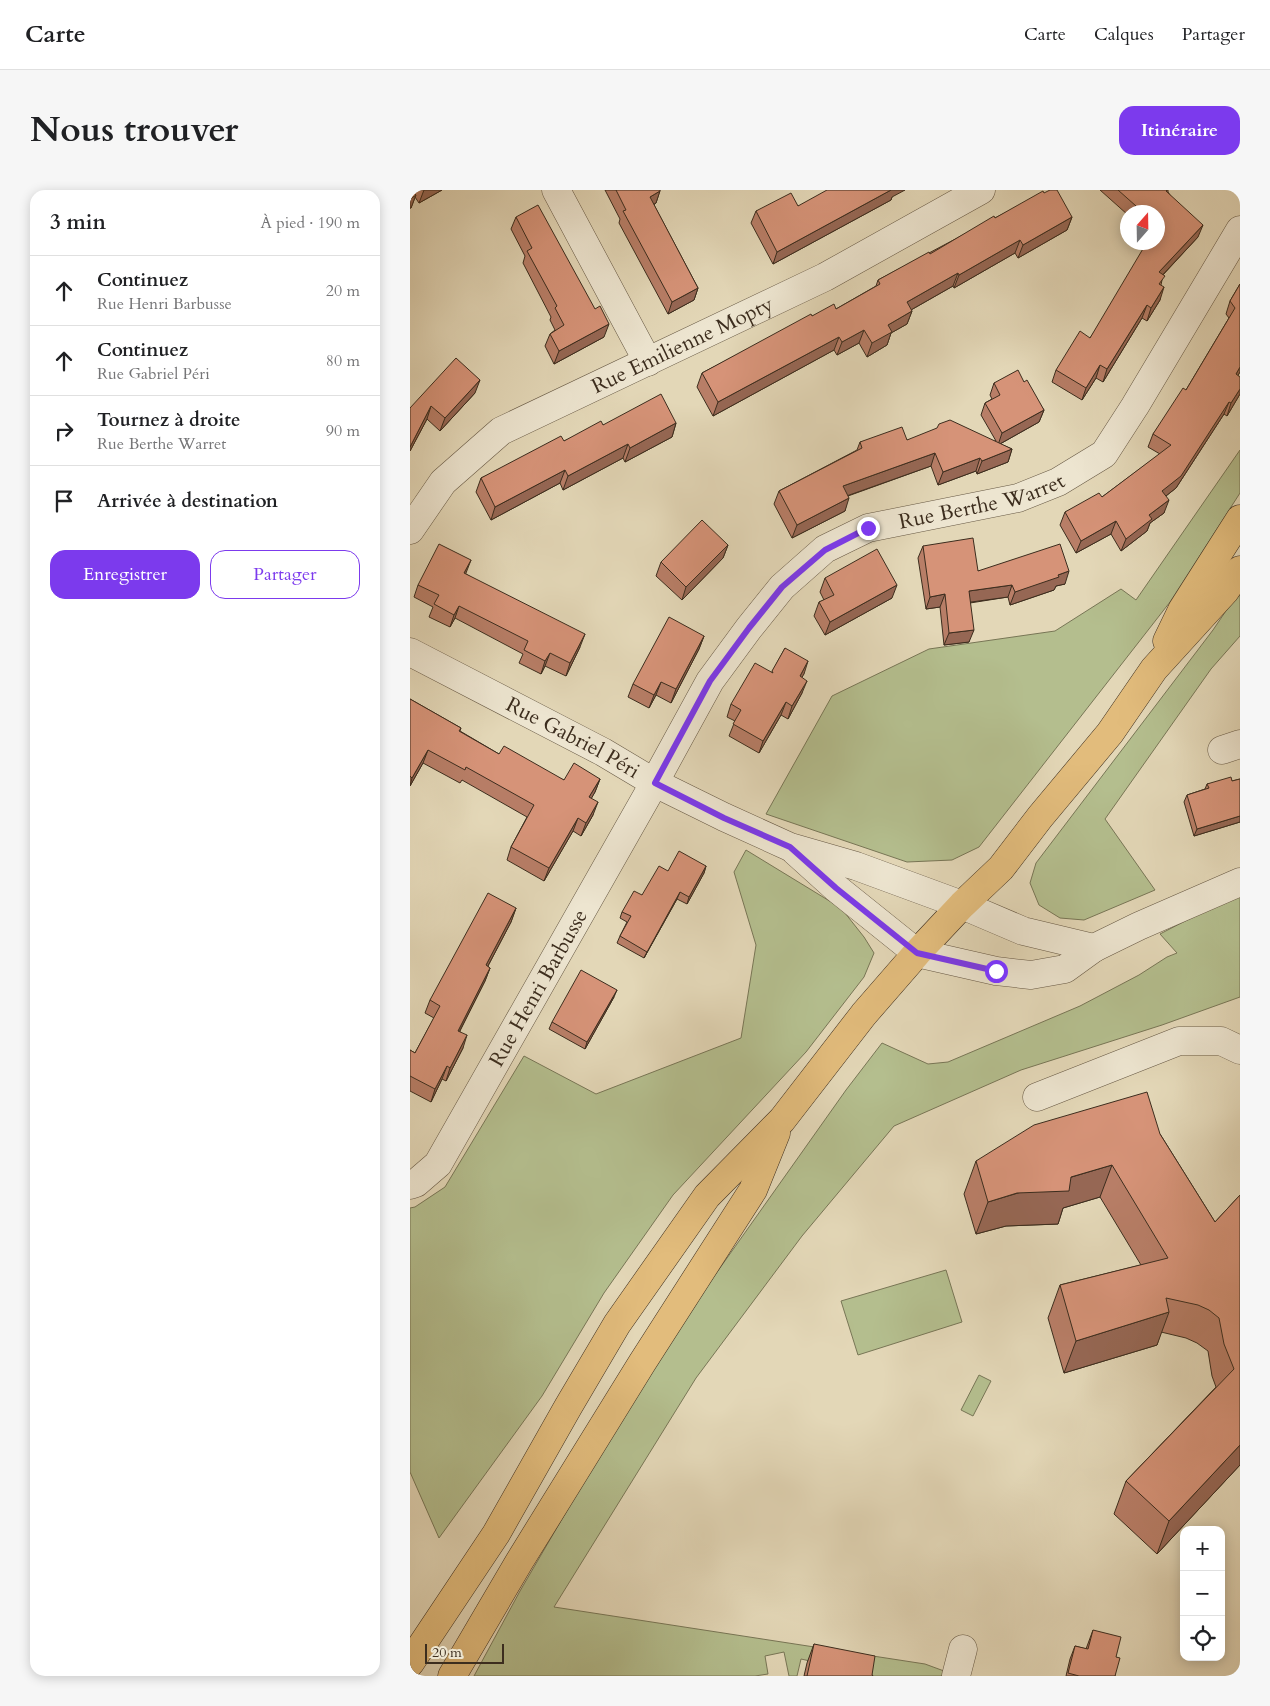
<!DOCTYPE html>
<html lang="fr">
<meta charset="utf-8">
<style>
body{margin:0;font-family:Cardo,serif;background:#f6f6f6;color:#202124}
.controls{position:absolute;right:15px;bottom:15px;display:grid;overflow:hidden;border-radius:10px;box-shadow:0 2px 12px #0003}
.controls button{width:45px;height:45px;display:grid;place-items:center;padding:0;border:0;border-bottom:1px solid #e0e0e0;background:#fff;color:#202124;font:25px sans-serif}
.compass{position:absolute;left:710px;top:15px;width:45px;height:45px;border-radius:50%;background:#fff;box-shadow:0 2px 12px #0003;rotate:20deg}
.scale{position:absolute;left:15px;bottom:12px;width:79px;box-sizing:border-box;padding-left:5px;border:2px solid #3c2d1e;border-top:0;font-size:14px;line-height:18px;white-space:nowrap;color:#3c2d1e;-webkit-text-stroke:4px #ede5d0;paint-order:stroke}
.stop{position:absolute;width:15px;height:15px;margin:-11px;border:4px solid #7c3aed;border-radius:50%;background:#fff}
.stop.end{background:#7c3aed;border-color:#fff;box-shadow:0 1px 5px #0008}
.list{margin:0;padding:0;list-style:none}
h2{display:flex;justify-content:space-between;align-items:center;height:65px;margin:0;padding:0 20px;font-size:21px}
h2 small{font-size:16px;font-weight:400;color:#757577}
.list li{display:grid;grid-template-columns:32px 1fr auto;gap:15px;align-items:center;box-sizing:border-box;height:70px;padding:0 20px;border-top:1px solid #e0e0e0}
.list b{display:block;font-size:19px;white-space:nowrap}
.list p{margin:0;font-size:16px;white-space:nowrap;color:#757577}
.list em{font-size:16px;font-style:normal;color:#757577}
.actions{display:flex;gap:10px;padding:15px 20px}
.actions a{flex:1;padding:11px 0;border:1px solid #7c3aed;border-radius:15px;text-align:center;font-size:18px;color:#7c3aed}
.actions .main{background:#7c3aed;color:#fff}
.icon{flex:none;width:28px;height:28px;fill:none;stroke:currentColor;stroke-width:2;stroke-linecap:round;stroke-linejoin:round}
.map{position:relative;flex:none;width:830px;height:1486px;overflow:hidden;border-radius:15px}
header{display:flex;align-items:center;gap:30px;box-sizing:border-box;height:70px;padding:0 25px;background:#fff;border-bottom:1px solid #e0e0e0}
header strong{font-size:24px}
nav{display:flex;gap:28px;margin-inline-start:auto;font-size:18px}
.intro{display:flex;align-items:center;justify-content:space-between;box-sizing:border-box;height:120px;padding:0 30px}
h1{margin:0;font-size:35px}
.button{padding:12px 22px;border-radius:15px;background:#7c3aed;color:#fff;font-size:18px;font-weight:700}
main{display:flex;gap:30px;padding:0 30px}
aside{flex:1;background:#fff;border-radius:15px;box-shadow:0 2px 12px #0003}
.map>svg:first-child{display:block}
.green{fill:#b4be8e;stroke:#787656}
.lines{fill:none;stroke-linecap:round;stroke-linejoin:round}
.minor-casing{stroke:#665844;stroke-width:29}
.major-casing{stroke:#3c2d1e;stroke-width:29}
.minor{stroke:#ede5d0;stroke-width:28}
.major{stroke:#e2bc7c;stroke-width:28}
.wall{fill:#b87e67;stroke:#3c2d1e}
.shaded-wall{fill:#966754;stroke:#3c2d1e}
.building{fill:#d69378;stroke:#3c2d1e}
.route{stroke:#7c3aed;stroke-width:6}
.labels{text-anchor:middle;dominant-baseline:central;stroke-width:5;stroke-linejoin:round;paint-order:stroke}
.street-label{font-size:21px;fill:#3c2d1e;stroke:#ede5d0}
</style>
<header>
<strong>Carte</strong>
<nav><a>Carte</a><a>Calques</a><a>Partager</a></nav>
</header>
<div class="intro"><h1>Nous trouver</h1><a class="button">Itinéraire</a></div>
<main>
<aside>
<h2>3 min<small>À pied · 190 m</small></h2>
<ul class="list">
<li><svg class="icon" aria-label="ahead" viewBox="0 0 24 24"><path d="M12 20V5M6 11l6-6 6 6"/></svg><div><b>Continuez</b><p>Rue Henri Barbusse</p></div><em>20 m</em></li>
<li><svg class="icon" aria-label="ahead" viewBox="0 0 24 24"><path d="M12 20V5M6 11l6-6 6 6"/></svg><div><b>Continuez</b><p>Rue Gabriel Péri</p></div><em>80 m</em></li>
<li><svg class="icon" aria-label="right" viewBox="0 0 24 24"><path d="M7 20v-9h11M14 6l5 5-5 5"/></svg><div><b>Tournez à droite</b><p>Rue Berthe Warret</p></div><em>90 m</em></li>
<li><svg class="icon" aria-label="arrive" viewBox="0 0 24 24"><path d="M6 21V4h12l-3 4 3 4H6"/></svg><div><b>Arrivée à destination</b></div></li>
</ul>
<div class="actions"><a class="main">Enregistrer</a><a>Partager</a></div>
</aside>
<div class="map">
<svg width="830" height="1486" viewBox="0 0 830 1486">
<rect width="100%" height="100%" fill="#e3d7b7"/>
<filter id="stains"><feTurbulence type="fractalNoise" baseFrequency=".004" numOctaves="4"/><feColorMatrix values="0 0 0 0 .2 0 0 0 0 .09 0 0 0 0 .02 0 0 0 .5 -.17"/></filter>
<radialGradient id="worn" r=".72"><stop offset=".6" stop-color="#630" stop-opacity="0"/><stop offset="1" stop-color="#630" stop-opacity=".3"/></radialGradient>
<g class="green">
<path d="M830,260V303L760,412L569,657L542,670L497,672L356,624L422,506L519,459L645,441L711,399L726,410Z"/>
<path d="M830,400V446L801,479L695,629L745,700L674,730L650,728L629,715L620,693L626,673L803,440Z"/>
<path d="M336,660L431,718L454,747L464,763L454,787L396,862L263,1005L194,1103L132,1206L29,1348L0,1282V1018L5,1017L35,997L114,866L186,904L331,848L346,755L324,682Z"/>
<path d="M830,705V807L752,835L611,880L484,936L392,1046L286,1188L144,1417L515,1474L534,1481L532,1486H463V1485L391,1469L387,1486H379L374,1462L355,1466L358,1484L345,1486H64L110,1401L194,1257L300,1092L436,900L472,853L518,874L538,872L670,816L729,785L757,767L767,763L750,744L806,715Z"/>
<path d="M536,1080L552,1132L448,1165L431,1111Z"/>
<path d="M569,1185L581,1191L563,1226L551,1220Z"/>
</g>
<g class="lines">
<defs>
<g id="minor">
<path d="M146,0L238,172"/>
<path id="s1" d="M0,340L33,292L91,241L415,87L571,0"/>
<path id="s2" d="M0,462L193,562L245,593L314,627L380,657L446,676L552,715L613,741L684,758"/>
<path d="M812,560L830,554"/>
<path d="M385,661L426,698L507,763L586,781L621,785L655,779L684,758L729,736L830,692"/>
<path d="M627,907L769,851H811L830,860"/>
<path id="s3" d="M0,995L6,993L28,974L237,606L300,491L339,438L372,397L415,359L458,338L608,308L648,292L694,264L725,216L830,40"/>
<path d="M546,1486L553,1459"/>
</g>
<g id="major">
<path d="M757,451L772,420L830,329"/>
<path d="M0,1473L86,1344L158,1217L207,1134L297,1006L372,930L454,824L507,763L552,715L591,678L630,627L700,543L744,479L815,401L830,380"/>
<path d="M42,1486L109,1372L232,1173L343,1000L366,943"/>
</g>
</defs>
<use href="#minor" class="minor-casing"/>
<use href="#major" class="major-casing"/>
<use href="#minor" class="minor"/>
<use href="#major" class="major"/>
</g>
<g class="wall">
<path d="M0,0H32L9,13L5,7L1,18H0Z"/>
<path d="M195,0H250L246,13L244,15L288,98L284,110L258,124L209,33L210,29Z"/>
<path d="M690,0H758V2L788,47L753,85L751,95L750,110L737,131L732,128L693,192L686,188L672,210L642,192L646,180L680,148L748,52V22H718V25Z"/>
<path d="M634,3L662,27L657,40L608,68L605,63L544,98L543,96L501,120L502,121L497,134L481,143L477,155L457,167L449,153L427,165L424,160L303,226L287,197L292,183L402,126L426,119L466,96L468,90L585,28Z"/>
<path d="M482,7L481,10L363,74L341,33L346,21L388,16Z"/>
<path d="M106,27L194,147L144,174L135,156L140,144L145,140L140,130L141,127L113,73L115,66L101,39Z"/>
<path d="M830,94V182L828,185L830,204L817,226L814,224L766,298L756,306L754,323L740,333L737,341L711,361L701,344L666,363L650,335L655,322L692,307L750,264L738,257L743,244L776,200L819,128L816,124L820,111Z"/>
<path d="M614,192L634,220L629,232L590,254L602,259L598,272L567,284L566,281L528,295L521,276L438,306L435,321L382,348L364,314L369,301L447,260L450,252L497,250L586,251L571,225L575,213L582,209L580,205L584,193Z"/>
<path d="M65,203L30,241L17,229L0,261V218Z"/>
<path d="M266,233L262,247L215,272L213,268L153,300L150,293L81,330L66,302L71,288L154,251L193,235Z"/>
<path d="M318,355L313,368L272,410L246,386L251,372Z"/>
<path d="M513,356L568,381L655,394L646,396L644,400L600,415L598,407L560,413L559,452L534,455L530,417L516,419L508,368Z"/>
<path d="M56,384L170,457L156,486L135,476L131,484L109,473L113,464L45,428L40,437L19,427L23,417L4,407L8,395Z"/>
<path d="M415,388L482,408L415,445L404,426L409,412L414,410L410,402Z"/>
<path d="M294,446L289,459L261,513L246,505L239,518L218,507L223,494Z"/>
<path d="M375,458L394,484L391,487L392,503L378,529L371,525L349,563L319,546L325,531L317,527L321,514L362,482Z"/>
<path d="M0,509L51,538L50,541L89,564L154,590L190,589L185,602L181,608L183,625L171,646L163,641L134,691L97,670L101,657L117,627L52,590L50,593L13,573L0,596Z"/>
<path d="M830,589V632L784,646L774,612L777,605L795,599L797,594L822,591Z"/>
<path d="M296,676L294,683L277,714L267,709L234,768L207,753L210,746L217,732L210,728L212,722L232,705L258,681Z"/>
<path d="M106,718L101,732L78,776L80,778L75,791L50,841L53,858L36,891L32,889L21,912L0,901V860L5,863L24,828L15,823L20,810Z"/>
<path d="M204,807L175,859L139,839L142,832Z"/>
<path d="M750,944L805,1032L830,1005V1275L747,1364L704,1324L716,1291L806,1197L802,1186L798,1161L787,1153L776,1148L751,1142L747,1155L654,1183L638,1128L650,1095L731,1075L690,1007L653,1018L648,1034L596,1036L566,1044L554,1004L566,971Z"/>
<path d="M683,1440L706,1467L705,1486H656L660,1469L665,1456L676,1459Z"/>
<path d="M404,1454L462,1485L463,1486H394L397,1473Z"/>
</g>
<g class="shaded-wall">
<path d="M14,0H32L9,13Z"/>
<path d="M481,0H495L482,7L481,10L363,74L367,62Z"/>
<path d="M250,1L246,13L235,19L240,7Z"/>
<path d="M6,5L1,18H0V9Z"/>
<path d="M662,27L657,40L608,68L613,55Z"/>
<path d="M793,35L788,47L744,94L749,82Z"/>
<path d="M610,50L605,63L544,98L549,85Z"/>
<path d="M548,83L543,96L492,125L497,112Z"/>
<path d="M754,97L750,110L737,131L741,118Z"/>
<path d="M288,98L284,110L258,124L262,112Z"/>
<path d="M737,115L732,128L693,192L697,179Z"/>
<path d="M502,121L497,134L481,143L477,155L457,167L462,153L478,135Z"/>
<path d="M199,134L194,147L144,174L149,161Z"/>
<path d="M454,140L449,153L427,165L432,152Z"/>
<path d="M429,147L424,160L303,226L308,212Z"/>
<path d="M690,175L686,188L672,210L676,198Z"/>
<path d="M830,177V182L821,197L826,184Z"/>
<path d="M70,190L65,203L30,241L35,228Z"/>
<path d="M830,199V204L817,226L821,213Z"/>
<path d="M819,212L814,224L766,298L747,313L752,301Z"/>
<path d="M21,216L17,229L0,261V257Z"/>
<path d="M634,220L629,232L588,255L592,243Z"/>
<path d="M266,233L262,247L215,272L220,258Z"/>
<path d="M218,254L213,268L153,300L158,286Z"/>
<path d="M602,259L598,272L567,284L572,271Z"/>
<path d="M525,263L521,276L428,309L433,296Z"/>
<path d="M570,268L566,281L528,295L533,282Z"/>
<path d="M155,280L150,293L81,330L85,317Z"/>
<path d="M439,308L435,321L382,348L387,335Z"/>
<path d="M759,310L754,323L740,333L737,341L711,361L716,349L739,325Z"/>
<path d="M706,331L701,344L666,363L671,351Z"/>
<path d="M318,355L313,368L272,410L276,397Z"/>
<path d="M61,370L56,383L50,395L54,383Z"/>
<path d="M659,381L655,394L646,396L644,400L600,415L605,402L648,385Z"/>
<path d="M487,395L482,408L415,445L420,432Z"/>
<path d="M602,395L598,407L554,413L559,401Z"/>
<path d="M535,404L530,417L516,419L520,407Z"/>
<path d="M49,416L45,428L40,437L44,425Z"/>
<path d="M564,440L559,452L534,455L539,443Z"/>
<path d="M175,444L170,457L156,486L160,473Z"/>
<path d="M294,446L289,459L261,513L266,499Z"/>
<path d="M140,463L135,476L131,484L135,471Z"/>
<path d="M398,471L394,484L385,499L390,486Z"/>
<path d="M397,491L392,503L378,529L382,516Z"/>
<path d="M251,492L246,505L239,518L244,505Z"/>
<path d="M376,512L371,525L349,563L353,551Z"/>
<path d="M18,560L13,573L0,596L2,588Z"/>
<path d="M190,589L185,602L175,620L179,607Z"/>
<path d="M188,612L183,625L171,646L176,633Z"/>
<path d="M830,626V632L784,646L787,639Z"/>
<path d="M168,628L163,641L134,691L139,678Z"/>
<path d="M296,676L294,683L277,714L279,707Z"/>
<path d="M270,702L267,709L234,768L237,762Z"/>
<path d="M106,718L101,732L71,789L76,775Z"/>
<path d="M80,778L75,791L43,854L48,841Z"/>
<path d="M207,800L204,807L175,859L177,852Z"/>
<path d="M57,845L53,858L36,891L40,878Z"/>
<path d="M37,876L32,889L21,912L25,899Z"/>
<path d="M702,975L690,1007L653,1018L648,1034L596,1036L566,1044L578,1012Z"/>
<path d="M759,1122L747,1155L654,1183L666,1151Z"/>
<path d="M830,1255V1275L747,1364L759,1331Z"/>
</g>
<g class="building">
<path d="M0,0H1L6,5L0,9Z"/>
<path d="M206,0H250V1L240,7L288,98L262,112L213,21L216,20Z"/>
<path d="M417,0H481L367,62L346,21L381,3L388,16Z"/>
<path d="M640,0H647L662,27L613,55L610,50L549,85L548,83L497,112L502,121L478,135L482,142L462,153L454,140L432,152L429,147L308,212L292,183L401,124L402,126L424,114L426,119L470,94L468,90L519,62L520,64L584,26L585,28L633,1L634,3Z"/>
<path d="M708,0H757L756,1L793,35L749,82L755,86L749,94L754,97L741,118L737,115L697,179L690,175L676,198L646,180L670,141L680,148L737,52H748V22H725L722,20L726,16Z"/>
<path d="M128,15L185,119L190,116L199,134L149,161L140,144L154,135L145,118L147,116L117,61L122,58L106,27Z"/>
<path d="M830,94V177L826,184L830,187V199L821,213L819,212L771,286L752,301L759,310L739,325L742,329L716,349L706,331L671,351L655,322L689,303L692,307L761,255L743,244L773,198L776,200L825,118L820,111Z"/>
<path d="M46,168L70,190L35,228L21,216L0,257V218Z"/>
<path d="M608,180L614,192L617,190L634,220L592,243L575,213L590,205L584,193Z"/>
<path d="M251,204L266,233L220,258L218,254L158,286L155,280L85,317L71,288L151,246L154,251L191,231L193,235Z"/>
<path d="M540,230L602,259L572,271L570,268L533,282L525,263L433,296L439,308L387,335L369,301L452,258L450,252L492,237L497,250L527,238L529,234Z"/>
<path d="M292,330L318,355L276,397L251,372Z"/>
<path d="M563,348L568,381L650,354L659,381L648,385L649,387L605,402L602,395L559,401L564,440L539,443L535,404L520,407L513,356Z"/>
<path d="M29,354L61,370L54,383L175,444L160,473L140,463L135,471L114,460L118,451L49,416L44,425L24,414L29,405L8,395Z"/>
<path d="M467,359L487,395L420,432L409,412L424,405L415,388Z"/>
<path d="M259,427L294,446L266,499L251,492L244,505L223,494Z"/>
<path d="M375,458L398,471L390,486L397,491L382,516L376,512L353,551L323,534L331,520L321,514L345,473L363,483L362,481Z"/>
<path d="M0,509L51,538L49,541L89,564L94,556L154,590L164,573L190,589L179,607L188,612L176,633L168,628L139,678L101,657L124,615L56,577L55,580L18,560L2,588L0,586Z"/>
<path d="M821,587L822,591L830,589V626L787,639L777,605L799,598L797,594Z"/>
<path d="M269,661L296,676L279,707L270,702L237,762L210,746L221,726L212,722L224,701L232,705L249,676L258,681Z"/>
<path d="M78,703L106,718L76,775L80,778L48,841L57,845L40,878L37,876L25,899L0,886V860L5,863L30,816L20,810Z"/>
<path d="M171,780L207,800L177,852L142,832Z"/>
<path d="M737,902L750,944L805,1032L830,1005V1255L759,1331L716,1291L824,1179L814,1154L809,1128L799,1120L788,1115L756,1108L759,1122L666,1151L650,1095L758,1068L702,975L661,987L659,1001L607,1003L578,1012L566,971L624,935Z"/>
<path d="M683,1440L711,1447L706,1467L710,1468L705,1486H669L658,1483L665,1456L678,1459Z"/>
<path d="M404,1454L465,1466L462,1485L463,1486H397Z"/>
</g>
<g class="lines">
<path class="route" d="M458,338L415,360L372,397L339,438L300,491L245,593L314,628L380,657L426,698L507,763L586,781"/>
</g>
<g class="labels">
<g class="street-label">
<text stroke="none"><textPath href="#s1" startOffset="336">Rue Emilienne Mopty</textPath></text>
<text stroke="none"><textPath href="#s3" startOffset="930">Rue Berthe Warret</textPath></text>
<text stroke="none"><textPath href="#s2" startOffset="184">Rue Gabriel Péri</textPath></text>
<text stroke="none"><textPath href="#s3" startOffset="238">Rue Henri Barbusse</textPath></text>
</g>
</g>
<rect width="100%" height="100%" filter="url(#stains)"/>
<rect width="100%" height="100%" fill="url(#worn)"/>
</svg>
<div class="controls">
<button>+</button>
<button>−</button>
<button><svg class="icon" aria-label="locate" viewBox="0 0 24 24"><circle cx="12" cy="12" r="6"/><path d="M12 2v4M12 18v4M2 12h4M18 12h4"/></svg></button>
</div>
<svg class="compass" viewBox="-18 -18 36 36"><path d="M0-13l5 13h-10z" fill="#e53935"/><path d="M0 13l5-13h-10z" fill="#757577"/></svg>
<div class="scale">20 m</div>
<div class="stop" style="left:586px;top:781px"></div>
<div class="stop end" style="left:458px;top:338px"></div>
</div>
</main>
